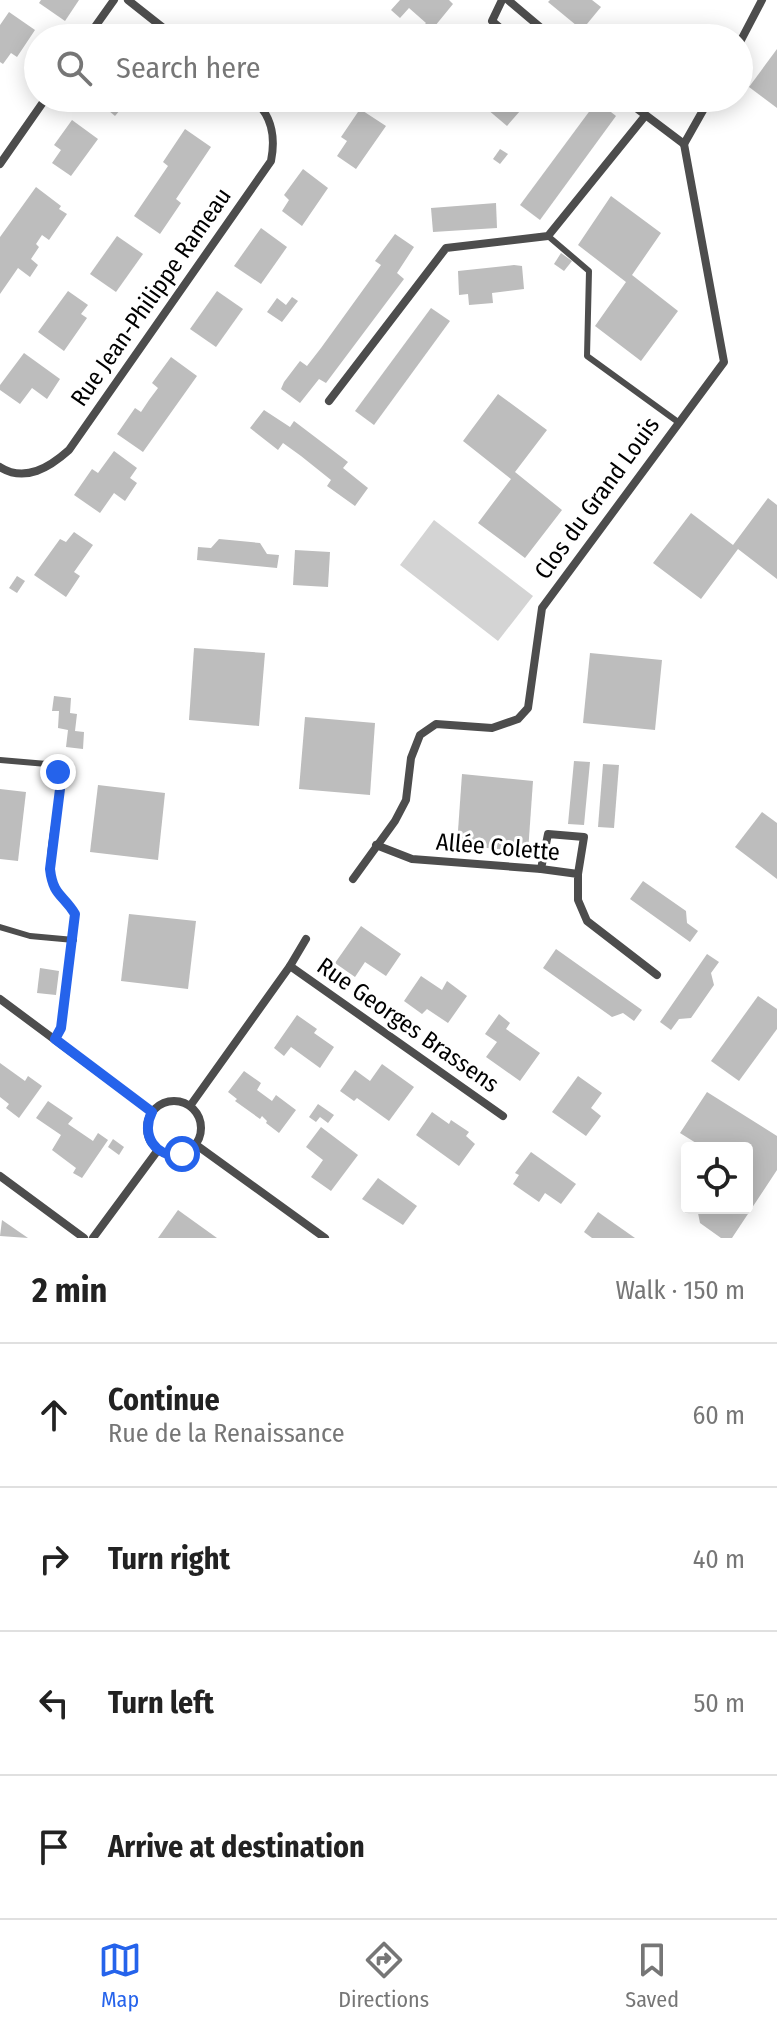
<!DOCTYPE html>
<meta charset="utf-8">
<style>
body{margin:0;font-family:"Fira Sans Condensed",sans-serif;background:#f2f2f2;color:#222}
.controls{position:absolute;right:24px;bottom:24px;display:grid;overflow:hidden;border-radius:8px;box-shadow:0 4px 20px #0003}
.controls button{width:72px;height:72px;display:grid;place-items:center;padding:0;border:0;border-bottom:2px solid #e0e0e0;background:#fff;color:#222;font:40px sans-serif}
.stop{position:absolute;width:24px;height:24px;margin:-18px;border:6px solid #2563eb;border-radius:50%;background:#fff}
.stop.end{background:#2563eb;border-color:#fff;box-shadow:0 2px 8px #0008}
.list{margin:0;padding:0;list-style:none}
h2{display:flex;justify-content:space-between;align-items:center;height:104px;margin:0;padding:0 32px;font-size:34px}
h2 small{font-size:26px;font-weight:400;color:#767676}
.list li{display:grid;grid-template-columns:52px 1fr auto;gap:24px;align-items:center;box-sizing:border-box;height:144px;padding:0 32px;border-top:2px solid #e0e0e0}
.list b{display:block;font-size:30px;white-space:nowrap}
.list p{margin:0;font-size:26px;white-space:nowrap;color:#767676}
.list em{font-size:26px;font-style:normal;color:#767676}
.icon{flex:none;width:44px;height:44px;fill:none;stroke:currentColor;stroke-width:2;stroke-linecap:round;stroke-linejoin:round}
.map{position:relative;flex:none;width:777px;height:1238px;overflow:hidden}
.search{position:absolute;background:#fff;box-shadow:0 4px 20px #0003;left:24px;right:24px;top:24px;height:88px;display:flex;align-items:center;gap:20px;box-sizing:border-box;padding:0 28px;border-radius:44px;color:#767676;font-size:30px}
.sheet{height:680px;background:#fff}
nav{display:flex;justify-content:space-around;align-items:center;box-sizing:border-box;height:112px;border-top:2px solid #e0e0e0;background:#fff;font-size:22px;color:#767676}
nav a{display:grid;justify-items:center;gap:4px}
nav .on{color:#2563eb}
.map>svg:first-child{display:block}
.green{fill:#d4d4d4}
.building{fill:#bdbdbd}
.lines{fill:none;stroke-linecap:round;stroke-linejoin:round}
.service{stroke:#4d4d4d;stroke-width:6}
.minor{stroke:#4d4d4d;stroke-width:8}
.route{stroke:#2563eb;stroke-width:10}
.labels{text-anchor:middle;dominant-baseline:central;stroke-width:6;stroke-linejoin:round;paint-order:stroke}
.street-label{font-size:24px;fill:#000;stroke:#fff}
</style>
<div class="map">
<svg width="777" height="1238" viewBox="0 0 777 1238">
<rect width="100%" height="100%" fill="#fff"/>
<path class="green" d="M434,520L533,596L498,641L400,565Z"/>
<g class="building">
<path d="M41,0H79L65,21L39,3Z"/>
<path d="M400,0H449L453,4L435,26L450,38H425L417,32L426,23L409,8L400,18L391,10Z"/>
<path d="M550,0H592L601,7L582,30L548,2Z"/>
<path d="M9,12L35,30L17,57L11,53L3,64L0,62V25Z"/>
<path d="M777,49V108L749,87Z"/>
<path d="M94,98H130L115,116Z"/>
<path d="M474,98H521L527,103L507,126Z"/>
<path d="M597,101L616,116L540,220L520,205Z"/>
<path d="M360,109L386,126L356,169L337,156L347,141L341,137Z"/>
<path d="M72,120L98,139L71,176L52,163L61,150L54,145Z"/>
<path d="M185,129L211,147L176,199L181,203L160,234L134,216L168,166L163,162Z"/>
<path d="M500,149L508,154L500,164L493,159Z"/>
<path d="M303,169L328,188L302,226L282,211L289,200L284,195Z"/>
<path d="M36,187L61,206L59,209L67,214L49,240L42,235L36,244L39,247L31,259L38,265L30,277L18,268L0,294V237Z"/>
<path d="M611,196L661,233L632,275L678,311L641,361L595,326L626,282L578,245Z"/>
<path d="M496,203L497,228L433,232L431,208Z"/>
<path d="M261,228L287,247L261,284L234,266Z"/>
<path d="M395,234L414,247L397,273L404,279L326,383L319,379L300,403L281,389L284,382L300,361L307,366L321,348L381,265L375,261Z"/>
<path d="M117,236L143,254L116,292L90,274Z"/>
<path d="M561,253L572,261L564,271L554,264Z"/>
<path d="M514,265L522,266L524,289L492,293L493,303L469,305L468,294L459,295L458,271Z"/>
<path d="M68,291L88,305L81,314L87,318L64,351L38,332Z"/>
<path d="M217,291L243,309L216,347L190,329Z"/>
<path d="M292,297L298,301L282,322L267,312L277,298L286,305Z"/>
<path d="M431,308L450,321L374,425L355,411Z"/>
<path d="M24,353L60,379L47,399L32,388L20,404L0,390V385Z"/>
<path d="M171,357L197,376L143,452L117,434L135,408L141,412L149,400L158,388L152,383Z"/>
<path d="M498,394L547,430L515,472L562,510L525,558L478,523L511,479L463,441Z"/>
<path d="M264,410L290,427L294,421L348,462L343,468L368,488L355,506L327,486L331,480L301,456L283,443L278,450L250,428Z"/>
<path d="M114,451L137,468L130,478L137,483L125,501L114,493L100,513L74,495L92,469L98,473Z"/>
<path d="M768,498L777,505V579L738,549L701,599L653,563L691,513L733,545Z"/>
<path d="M74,532L93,545L74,572L80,576L66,597L34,575L60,539L66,542Z"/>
<path d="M219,539L260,543L267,554L279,555L277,568L197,560L198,547L211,548Z"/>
<path d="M295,550L330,552L328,587L293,585Z"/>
<path d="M17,576L25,581L17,593L9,588Z"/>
<path d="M194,648L265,653L259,726L189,720Z"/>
<path d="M590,653L662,660L655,730L583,723Z"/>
<path d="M54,696L71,698L70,713L77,714L75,731L84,732L83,749L66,747L68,730L58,728L59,711H52Z"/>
<path d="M305,717L375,723L370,795L299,789Z"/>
<path d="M574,761L590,762L584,825L568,824Z"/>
<path d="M603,764L619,765L614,828L598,827Z"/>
<path d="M462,774L533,781L528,852L457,845Z"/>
<path d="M98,785L165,793L158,860L90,852Z"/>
<path d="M0,789L26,792L18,861L0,859Z"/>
<path d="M762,812L777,823V879L735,847Z"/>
<path d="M643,881L686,911L687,923L698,931L690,942L630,899Z"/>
<path d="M129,914L196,921L188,989L121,981Z"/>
<path d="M361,926L401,954L386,976L365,962L355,977L335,963Z"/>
<path d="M556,949L642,1010L634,1021L623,1013L612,1017L543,968Z"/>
<path d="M707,954L719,962L711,973L714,985L691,1018L679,1019L671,1030L660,1022Z"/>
<path d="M40,968L59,971L56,995L37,993Z"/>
<path d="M421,976L442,990L447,981L467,996L448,1023L427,1009L422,1014L404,1001Z"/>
<path d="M758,996L777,1009V1029L739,1081L711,1061Z"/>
<path d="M499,1014L510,1023L506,1029L540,1053L520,1081L486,1057L497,1042L485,1034Z"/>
<path d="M297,1015L317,1029L314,1033L334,1047L320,1068L291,1047L284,1056L274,1048Z"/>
<path d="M0,1063L25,1081L28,1076L42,1086L19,1118L6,1108L9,1104L0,1097Z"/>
<path d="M382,1064L414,1087L389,1121L357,1098L354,1101L340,1091L355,1070L370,1081Z"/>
<path d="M244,1071L261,1083L257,1090L272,1101L276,1095L296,1110L279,1133L266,1123L267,1121L262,1116L260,1119L235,1101L237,1099L228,1092Z"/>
<path d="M578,1076L602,1093L591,1108L601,1116L586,1136L552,1112Z"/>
<path d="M707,1092L777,1136V1170L732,1238H721L700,1223L697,1208H747V1148H704L680,1133Z"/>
<path d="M48,1101L73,1118L68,1124L93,1141L98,1133L108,1140L82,1178L73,1173L76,1168L52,1150L61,1135L36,1118Z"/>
<path d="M318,1104L334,1115L328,1123L320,1117L316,1122L309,1117Z"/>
<path d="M432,1112L449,1124L451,1120L469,1132L466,1136L475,1144L459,1166L416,1135Z"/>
<path d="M321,1127L358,1155L331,1191L311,1177L323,1160L306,1147Z"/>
<path d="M113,1139L124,1147L119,1155L108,1147Z"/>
<path d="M531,1152L576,1184L561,1204L545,1193L539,1202L513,1184L519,1175L515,1173Z"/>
<path d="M378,1178L417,1206L403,1225L362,1199Z"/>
<path d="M178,1210L217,1238H158Z"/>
<path d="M598,1212L635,1238H592L584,1232Z"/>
<path d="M2,1220L28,1238L0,1236Z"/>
</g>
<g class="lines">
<g class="service">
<path d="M548,236L589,271L587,356L678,422"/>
<path d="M0,760L47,764L58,772C63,807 42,855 53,885C57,897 69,903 75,914L61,1028L55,1039"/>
<path d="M0,927L30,936L74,940"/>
</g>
<g class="minor">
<path d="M128,0L176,38"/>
<path d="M502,0L492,21L512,38"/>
<path d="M508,0L553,38"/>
<path d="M87,38L114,0"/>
<path d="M739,44L762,0"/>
<path d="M623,98L684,144"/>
<path d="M684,144L710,98"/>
<path d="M0,164L46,98"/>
<path d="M329,401L446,248L548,236L645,116"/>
<path d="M0,467C25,483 50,467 69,450L271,161C276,136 272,115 252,98"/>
<path d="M376,845L412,859L541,869L578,874V900L587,921L657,975"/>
<path d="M541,869L548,834L584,837L578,874"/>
<path d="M353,879L395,821L406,800L411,758L420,735L436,724L492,728L518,719L528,708L542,608L724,362L684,144"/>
<path d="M290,966L503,1116"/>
<path d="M0,999L152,1112"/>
<circle cx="174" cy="1128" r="27"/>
<path d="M190,1106L290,966L306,939"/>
<path d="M195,1144L325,1238"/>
<path d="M0,1176L84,1238"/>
<path d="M93,1238L158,1150"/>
</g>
</g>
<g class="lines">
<path class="route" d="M58,772L60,789L50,869C53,896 63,894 75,914L61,1028L55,1039L152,1112C140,1135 156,1159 182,1154"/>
</g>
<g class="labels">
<g class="street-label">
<text transform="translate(151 297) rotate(-55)">Rue Jean-Philippe Rameau</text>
<text transform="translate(597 498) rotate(-54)">Clos du Grand Louis</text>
<text transform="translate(498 847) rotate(5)">Allée Colette</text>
<text transform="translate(408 1025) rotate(35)">Rue Georges Brassens</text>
</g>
</g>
</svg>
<div class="controls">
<button><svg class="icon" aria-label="locate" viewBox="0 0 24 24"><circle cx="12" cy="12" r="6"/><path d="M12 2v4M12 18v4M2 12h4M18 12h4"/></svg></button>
</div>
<div class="stop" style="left:182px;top:1154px"></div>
<div class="stop end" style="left:58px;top:772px"></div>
<div class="search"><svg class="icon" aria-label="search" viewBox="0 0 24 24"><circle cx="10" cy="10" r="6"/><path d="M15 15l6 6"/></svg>Search here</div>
</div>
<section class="sheet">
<h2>2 min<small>Walk · 150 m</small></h2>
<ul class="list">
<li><svg class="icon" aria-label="ahead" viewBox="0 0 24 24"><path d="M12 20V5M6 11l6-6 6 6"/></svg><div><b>Continue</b><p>Rue de la Renaissance</p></div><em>60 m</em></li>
<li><svg class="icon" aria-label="right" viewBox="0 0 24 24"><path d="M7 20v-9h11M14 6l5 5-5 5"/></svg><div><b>Turn right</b></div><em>40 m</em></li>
<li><svg class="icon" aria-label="left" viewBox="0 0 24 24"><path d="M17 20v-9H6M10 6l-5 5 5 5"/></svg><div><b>Turn left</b></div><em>50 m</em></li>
<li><svg class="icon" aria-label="arrive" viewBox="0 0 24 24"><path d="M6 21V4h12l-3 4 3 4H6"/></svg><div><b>Arrive at destination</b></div></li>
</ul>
</section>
<nav>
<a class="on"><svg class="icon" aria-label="map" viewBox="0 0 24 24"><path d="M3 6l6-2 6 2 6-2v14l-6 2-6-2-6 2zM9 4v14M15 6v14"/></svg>Map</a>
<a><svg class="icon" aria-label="directions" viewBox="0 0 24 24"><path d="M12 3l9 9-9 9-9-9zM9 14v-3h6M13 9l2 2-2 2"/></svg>Directions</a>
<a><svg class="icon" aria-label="saved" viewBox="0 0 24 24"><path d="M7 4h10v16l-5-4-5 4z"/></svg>Saved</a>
</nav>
